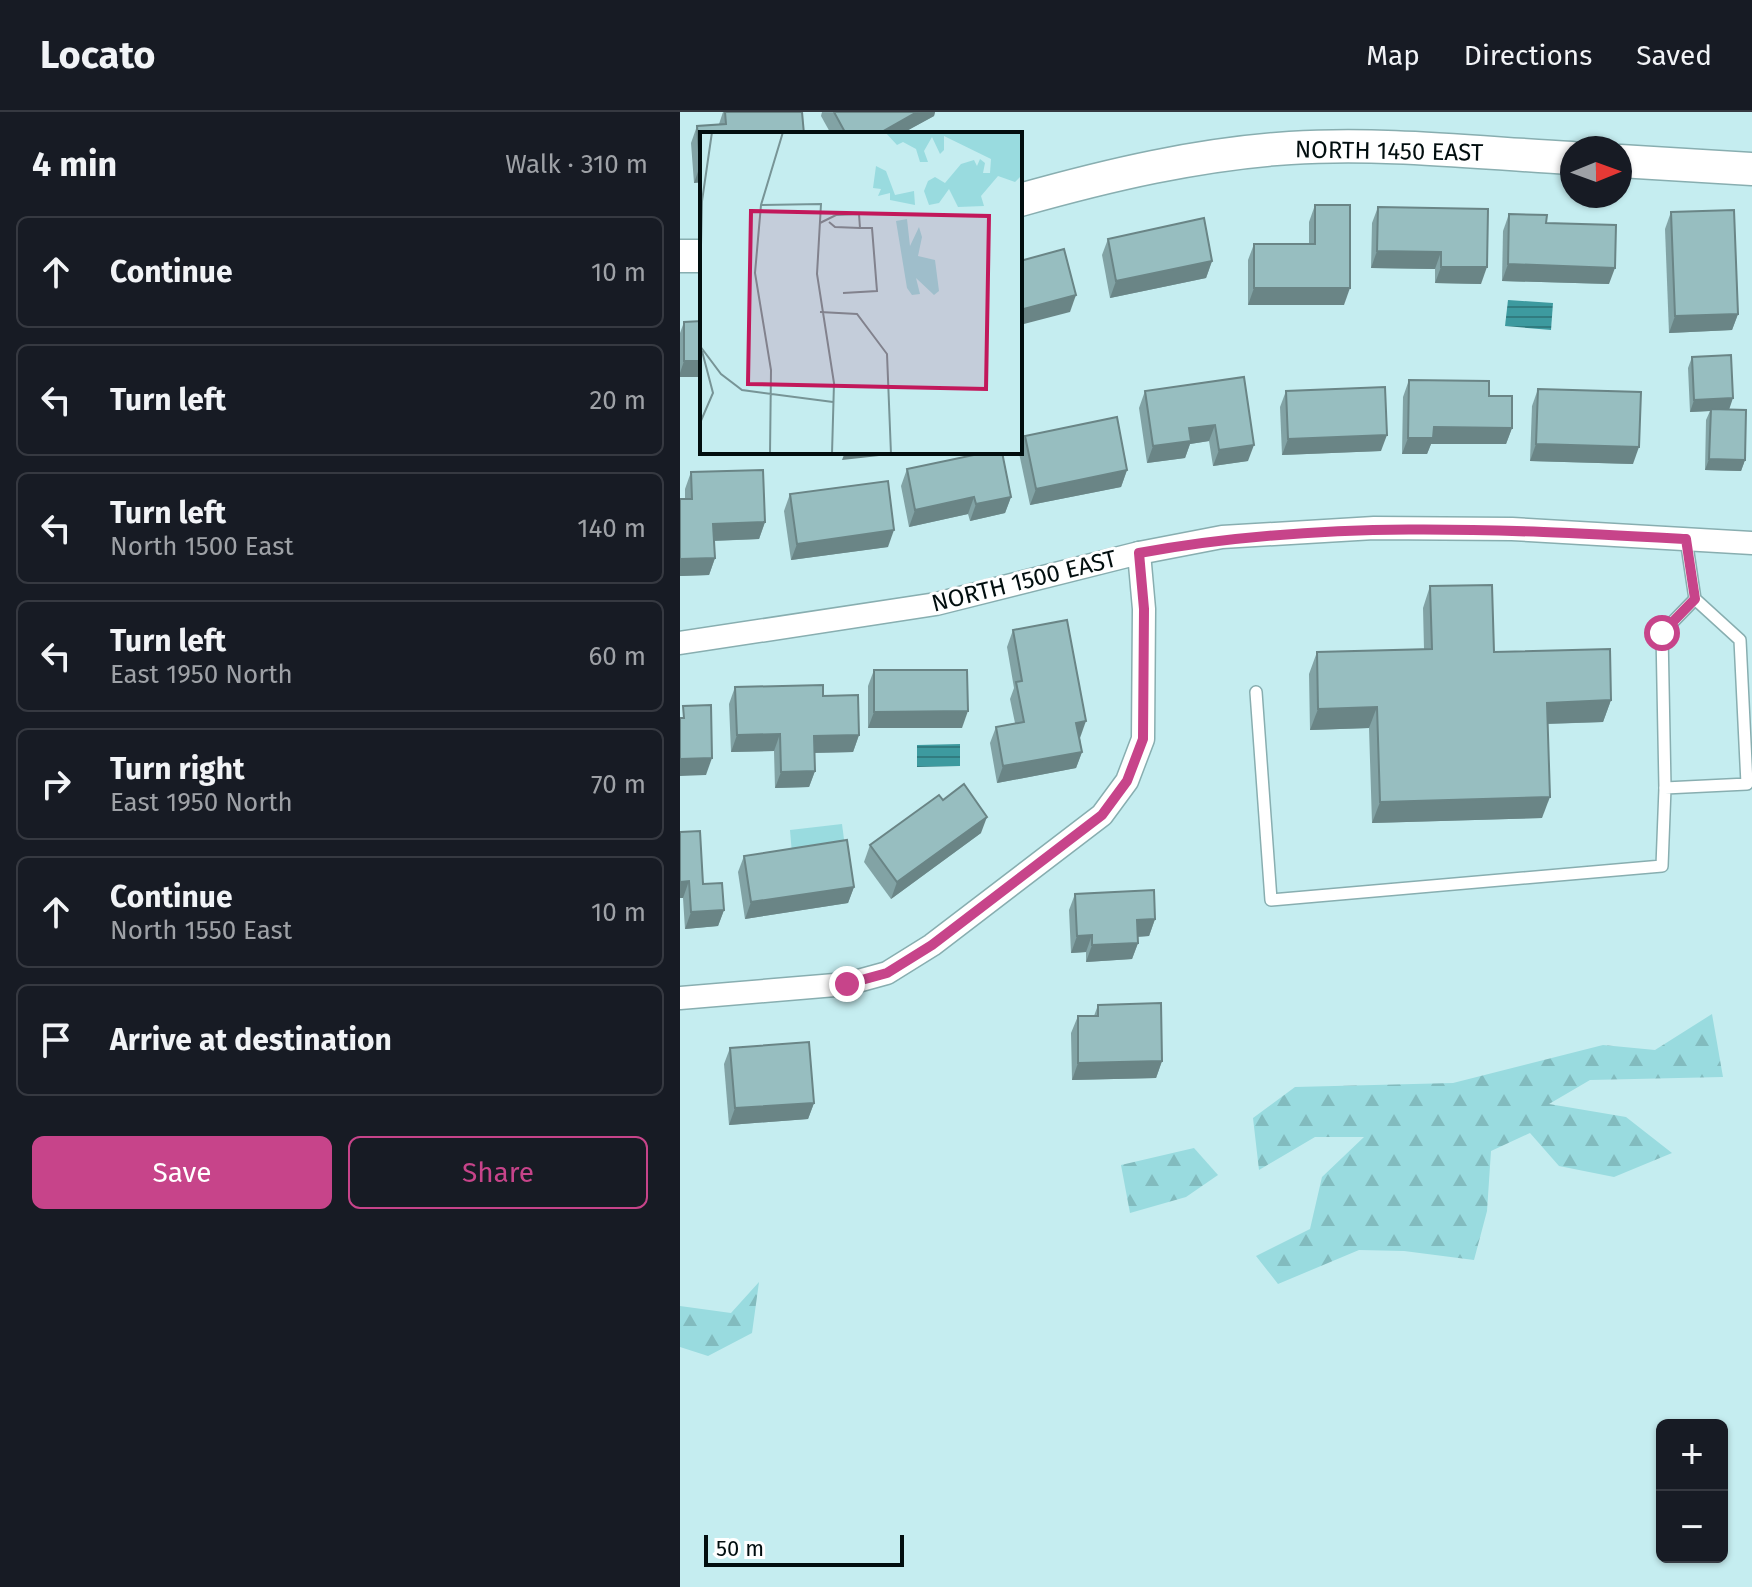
<!DOCTYPE html>
<meta charset="utf-8">
<style>
body{margin:0;font-family:"Fira Sans",sans-serif;background:#242831;color:#f1f3f6}
.controls{position:absolute;right:24px;bottom:24px;display:grid;overflow:hidden;border-radius:12px;box-shadow:0 2px 6px #0004}
.controls button{width:72px;height:72px;display:grid;place-items:center;padding:0;border:0;border-bottom:2px solid #363941;background:#171b24;color:#f1f3f6;font:40px sans-serif}
.compass{position:absolute;left:880px;top:24px;width:72px;height:72px;border-radius:50%;background:#171b24;box-shadow:0 2px 6px #0004;rotate:89deg}
.scale{position:absolute;left:24px;bottom:20px;width:200px;box-sizing:border-box;padding-left:8px;border:4px solid #020e0f;border-top:0;font-size:22px;line-height:28px;white-space:nowrap;color:#020e0f;-webkit-text-stroke:6px #fff;paint-order:stroke}
.stop{position:absolute;width:24px;height:24px;margin:-18px;border:6px solid #c7448a;border-radius:50%;background:#fff}
.stop.end{background:#c7448a;border-color:#fff;box-shadow:0 2px 8px #0008}
.list{margin:0;padding:0;list-style:none}
h2{display:flex;justify-content:space-between;align-items:center;height:104px;margin:0;padding:0 32px;font-size:34px}
h2 small{font-size:26px;font-weight:400;color:#9ea1a6}
.list li{display:grid;grid-template-columns:52px 1fr auto;gap:24px;align-items:center;box-sizing:border-box;height:112px;margin:0 16px 16px;padding:0 16px;border:2px solid #363941;border-radius:12px}
.list b{display:block;font-size:30px;white-space:nowrap}
.list p{margin:0;font-size:26px;white-space:nowrap;color:#9ea1a6}
.list em{font-size:26px;font-style:normal;color:#9ea1a6}
.actions{display:flex;gap:16px;padding:24px 32px}
.actions a{flex:1;padding:18px 0;border:2px solid #c7448a;border-radius:12px;text-align:center;font-size:28px;color:#c7448a}
.actions .main{background:#c7448a;color:#fff}
.icon{flex:none;width:44px;height:44px;fill:none;stroke:currentColor;stroke-width:2;stroke-linecap:round;stroke-linejoin:round}
.map{position:relative;flex:none;width:1072px;height:1475px;overflow:hidden}
header{display:flex;align-items:center;gap:48px;box-sizing:border-box;height:112px;padding:0 40px;background:#171b24;border-bottom:2px solid #363941}
header strong{font-size:38px}
nav{display:flex;gap:44px;margin-inline-start:auto;font-size:28px}
main{display:flex}
aside{flex:1;background:#171b24}
.map>svg:first-child{display:block}
.forest{fill:url(#forest-firs)}
.pitch{fill:#99dbdf}
.water{fill:url(#water-rules)}
.lines{fill:none;stroke-linecap:round;stroke-linejoin:round}
.lane-casing{stroke:#88aeb0;stroke-width:14}
.street-casing{stroke:#88aeb0;stroke-width:25}
.secondary-casing{stroke:#88aeb0;stroke-width:35}
.lane{stroke:#fff;stroke-width:11}
.street{stroke:#fff;stroke-width:22}
.secondary{stroke:#fff;stroke-width:32}
.wall{fill:#82a3a5}
.shaded-wall{fill:#6a8586}
.building{fill:#97bec0;stroke:#6a8586;stroke-width:2}
.route{stroke:#c7448a;stroke-width:10}
.labels{text-anchor:middle;dominant-baseline:central;stroke-width:6;stroke-linejoin:round;paint-order:stroke}
.street-label{font-size:24px;fill:#020e0f;stroke:#fff}
.inset-road{fill:none;stroke:#779496;stroke-width:2}
.view{fill:#c2185b;fill-opacity:0.15;stroke:#c2185b;stroke-width:4}
.inset-edge{fill:none;stroke:#020e0f;stroke-width:4}
</style>
<header>
<strong>Locato</strong>
<nav><a>Map</a><a>Directions</a><a>Saved</a></nav>
</header>
<main>
<aside>
<h2>4 min<small>Walk · 310 m</small></h2>
<ul class="list">
<li><svg class="icon" aria-label="ahead" viewBox="0 0 24 24"><path d="M12 20V5M6 11l6-6 6 6"/></svg><div><b>Continue</b></div><em>10 m</em></li>
<li><svg class="icon" aria-label="left" viewBox="0 0 24 24"><path d="M17 20v-9H6M10 6l-5 5 5 5"/></svg><div><b>Turn left</b></div><em>20 m</em></li>
<li><svg class="icon" aria-label="left" viewBox="0 0 24 24"><path d="M17 20v-9H6M10 6l-5 5 5 5"/></svg><div><b>Turn left</b><p>North 1500 East</p></div><em>140 m</em></li>
<li><svg class="icon" aria-label="left" viewBox="0 0 24 24"><path d="M17 20v-9H6M10 6l-5 5 5 5"/></svg><div><b>Turn left</b><p>East 1950 North</p></div><em>60 m</em></li>
<li><svg class="icon" aria-label="right" viewBox="0 0 24 24"><path d="M7 20v-9h11M14 6l5 5-5 5"/></svg><div><b>Turn right</b><p>East 1950 North</p></div><em>70 m</em></li>
<li><svg class="icon" aria-label="ahead" viewBox="0 0 24 24"><path d="M12 20V5M6 11l6-6 6 6"/></svg><div><b>Continue</b><p>North 1550 East</p></div><em>10 m</em></li>
<li><svg class="icon" aria-label="arrive" viewBox="0 0 24 24"><path d="M6 21V4h12l-3 4 3 4H6"/></svg><div><b>Arrive at destination</b></div></li>
</ul>
<div class="actions"><a class="main">Save</a><a>Share</a></div>
</aside>
<div class="map">
<svg width="1072" height="1475" viewBox="0 0 1072 1475">
<defs>
<pattern id="forest-firs" width="22" height="20" patternUnits="userSpaceOnUse" patternTransform="scale(2)"><rect width="22" height="20" fill="#99dbdf"/><path d="M5 1l3.5 6h-7zM16 11l3.5 6h-7z" fill="#82bbbe"/></pattern>
<pattern id="water-rules" width="6" height="5" patternUnits="userSpaceOnUse" patternTransform="scale(2)"><rect width="6" height="5" fill="#3d9a9f"/><path d="M0 2.5h6" fill="none" stroke="#317c80"/></pattern>
</defs>
<rect width="100%" height="100%" fill="#c5edf0"/>
<g class="forest">
<path d="M1032,902L1043,965L910,968L869,992L946,1005L992,1041L934,1065L879,1054L850,1021L811,1039L807,1099L794,1148L724,1139L679,1138L598,1172L576,1144L630,1117L642,1065L684,1025H635L579,1058L573,1006L615,975L773,971L923,933L975,938Z"/>
<path d="M514,1036L538,1063L506,1085L450,1101L441,1053Z"/>
<path d="M79,1170L72,1221L28,1244L0,1235V1194L51,1201Z"/>
</g>
<path class="pitch" d="M162,712L165,735L112,742L110,718Z"/>
<g class="water">
<path d="M828,188L873,191L871,218L825,214Z"/>
<path d="M280,632V654L237,655V633Z"/>
</g>
<g class="lines">
<defs>
<g id="lane">
<path d="M576,580L591,788L982,754L985,676L1067,672L1060,528L1015,487L1006,427"/>
<path d="M985,676L982,521L1015,487"/>
</g>
<g id="street">
<path d="M0,531L256,492L459,441L542,425L694,416L832,417L1072,431"/>
<path d="M0,886L167,872L207,861L252,833L422,703L447,669L463,627L464,497L459,441"/>
</g>
<g id="secondary">
<path d="M940,49L1072,57"/>
<path d="M340,88C429,63 518,42 610,36C704,30 799,41 892,46"/>
<path d="M0,144H22"/>
</g>
</defs>
<use href="#lane" class="lane-casing"/>
<use href="#street" class="street-casing"/>
<use href="#secondary" class="secondary-casing"/>
<use href="#lane" class="lane"/>
<use href="#street" class="street"/>
<use href="#secondary" class="secondary"/>
</g>
<g class="wall">
<path d="M43,0H122L22,70L14,71L11,31L17,14L39,12Z"/>
<path d="M142,0H255L254,4L221,22H151L141,4Z"/>
<path d="M635,93L664,193H568V148L574,132H629V110Z"/>
<path d="M698,95L801,172L755,171V157L691,156L692,111Z"/>
<path d="M991,100L1058,202L1052,218L989,221L985,117Z"/>
<path d="M829,102L866,111L929,172L822,169L823,119Z"/>
<path d="M428,127L532,149L526,166L430,186L422,143Z"/>
<path d="M22,209V265H0V221L4,210Z"/>
<path d="M1012,245L1049,297L1065,348L1061,359L1025,358L1026,308L1030,299L1010,300L1008,256Z"/>
<path d="M564,265L568,349L533,354L529,329L510,332L505,346L467,351L459,296L465,279Z"/>
<path d="M729,268L809,284L832,316L826,332H751L747,342H722L723,285Z"/>
<path d="M858,277L953,352L850,349L852,294Z"/>
<path d="M606,279L701,339L602,343L600,295Z"/>
<path d="M345,324L447,358L441,375L350,393L339,341Z"/>
<path d="M227,357L331,385L325,401L290,409L288,402L229,415L221,374Z"/>
<path d="M11,360L85,410L79,427L34,429L35,446L29,463L0,464V387H5V377Z"/>
<path d="M110,382L208,435L111,448L104,399Z"/>
<path d="M750,474L814,540L931,588L923,610L868,612L862,706L692,711L689,616L630,618L629,562L637,540L744,537L743,496Z"/>
<path d="M333,518L400,626L402,640L396,656L317,671L310,631L316,615L335,611L330,587L334,576L327,535Z"/>
<path d="M194,558L282,616H188V574Z"/>
<path d="M55,575L179,623L173,640L134,641L135,659L129,675L95,676L94,639L51,640L49,592Z"/>
<path d="M263,688L301,721L211,787L184,750L190,733Z"/>
<path d="M0,720L23,772L44,798L38,814L5,817L3,786H0Z"/>
<path d="M64,744L174,775L168,791L65,807L58,760Z"/>
<path d="M395,782L475,807L469,824L458,825V831L452,847L406,850V840L391,841L389,798Z"/>
<path d="M418,893L482,949L476,966L392,968L391,921L398,904H414Z"/>
<path d="M50,936L134,991L128,1007L49,1013L44,952Z"/>
</g>
<g class="shaded-wall">
<path d="M237,0H255L254,4L221,22H198Z"/>
<path d="M20,54H22V70L14,71Z"/>
<path d="M697,139L761,140L755,157L691,156Z"/>
<path d="M532,149L526,166L430,186L436,169Z"/>
<path d="M828,152L935,156L929,172L822,169Z"/>
<path d="M761,155H807L801,172L755,171Z"/>
<path d="M574,176H670L664,193H568Z"/>
<path d="M396,183L390,200L340,213V198Z"/>
<path d="M1058,202L1052,218L989,221L995,204Z"/>
<path d="M4,249H22V265H0V261Z"/>
<path d="M1053,286L1049,298L1010,300L1014,288Z"/>
<path d="M535,313L529,329L510,332L505,346L467,351L473,334L509,316Z"/>
<path d="M754,315L832,316L826,332H751L747,342H722L728,326Z"/>
<path d="M707,323L701,339L602,343L608,327Z"/>
<path d="M856,332L959,335L953,352L850,349Z"/>
<path d="M574,333L568,349L533,354L539,338Z"/>
<path d="M165,340H201L199,344L162,348Z"/>
<path d="M1029,347L1065,348L1061,359L1025,358Z"/>
<path d="M447,358L441,375L350,393L356,377Z"/>
<path d="M294,385L288,402L229,415L235,398Z"/>
<path d="M331,385L325,401L290,409L296,392Z"/>
<path d="M85,410L79,427L27,429L33,412Z"/>
<path d="M214,418L208,435L111,448L117,432Z"/>
<path d="M35,446L29,463L0,464V447Z"/>
<path d="M931,588L923,610L859,612L867,591Z"/>
<path d="M697,595L689,616L630,618L638,597Z"/>
<path d="M288,599L282,616H188L194,600Z"/>
<path d="M406,609L400,626L390,628L396,611Z"/>
<path d="M100,622L94,639L51,640L57,623Z"/>
<path d="M179,623L173,640L128,641L134,624Z"/>
<path d="M402,640L396,656L317,671L323,654Z"/>
<path d="M32,646L26,663L0,664V647Z"/>
<path d="M135,659L129,675L95,676L101,660Z"/>
<path d="M870,685L862,706L692,711L700,690Z"/>
<path d="M307,705L301,721L211,787L217,770Z"/>
<path d="M9,769L3,786H0V770Z"/>
<path d="M174,775L168,791L65,807L71,790Z"/>
<path d="M44,798L38,814L5,817L11,800Z"/>
<path d="M475,807L469,824L451,825L457,808Z"/>
<path d="M412,823L406,840L391,841L397,824Z"/>
<path d="M458,831L452,847L406,850L412,833Z"/>
<path d="M482,949L476,966L392,968L398,951Z"/>
<path d="M134,991L128,1007L49,1013L55,996Z"/>
</g>
<g class="building">
<path d="M45,0H122L124,22H22V54H20L17,14L46,12Z"/>
<path d="M154,0H237L198,22H192L190,20L186,22H166Z"/>
<path d="M635,93H670V176H574V132H635Z"/>
<path d="M698,95L808,97L807,155H761V140L697,139Z"/>
<path d="M1054,98L1058,202L995,204L991,100Z"/>
<path d="M829,102L867,103L866,111L936,113L935,156L828,152Z"/>
<path d="M524,106L532,149L436,169L428,127Z"/>
<path d="M384,137L396,183L340,198V149Z"/>
<path d="M22,209V249H4V210Z"/>
<path d="M1051,243L1053,286L1014,288L1012,245Z"/>
<path d="M564,265L574,333L539,338L535,313L509,316L511,329L473,334L465,279Z"/>
<path d="M729,268L809,269V284H832V316L754,315L753,326H728Z"/>
<path d="M705,275L707,323L608,327L606,279Z"/>
<path d="M858,277L961,280L959,335L856,332Z"/>
<path d="M1031,297L1066,298L1065,348L1029,347Z"/>
<path d="M437,305L447,358L356,377L345,324Z"/>
<path d="M308,340H322L331,385L296,392L294,385L235,398L227,357Z"/>
<path d="M83,358L85,410L33,412L35,446L0,447V387H12L11,360Z"/>
<path d="M208,369L214,418L117,432L110,382Z"/>
<path d="M812,473L814,540L930,537L931,588L867,591L870,685L700,690L697,595L638,597L637,540L752,537L750,474Z"/>
<path d="M387,508L406,609L396,611L402,640L323,654L316,615L344,610L336,570L342,569L333,518Z"/>
<path d="M194,558H287L288,599L194,600Z"/>
<path d="M143,573V584L178,583L179,623L134,624L135,659L101,660L100,622L57,623L55,575Z"/>
<path d="M31,593L32,646L0,647V606H4L3,594Z"/>
<path d="M284,672L307,705L217,770L190,733L259,683L263,688Z"/>
<path d="M20,719L23,772L42,771L44,798L11,800L9,769L0,770V720Z"/>
<path d="M167,728L174,775L71,790L64,744Z"/>
<path d="M474,778L475,807L457,808L458,831L412,833V823L397,824L395,782Z"/>
<path d="M481,891L482,949L398,951V904H418V893Z"/>
<path d="M129,930L134,991L55,996L50,936Z"/>
</g>
<g class="lines">
<path class="route" d="M167,872L207,861L252,833L422,703L447,669L463,627L464,497L459,441C643,407 820,417 1006,427L1015,487L982,521"/>
</g>
<g class="labels">
<g class="street-label">
<text transform="translate(709 39) rotate(1)">NORTH 1450 EAST</text>
<text transform="translate(344 469) rotate(-14)">NORTH 1500 EAST</text>
</g>
</g>
<g transform="translate(20 20)">
<rect width="322" height="322" fill="#c5edf0"/>
<path d="M185,0H322V43L315,50L298,44L281,64L284,74L258,75L249,57L239,71L229,73L224,59L228,49L235,45L245,51L261,32L274,28L277,34L280,27L285,31L283,41H290L291,27L244,4V18L240,22L232,5L224,19L228,30H220L216,17L203,10L197,13ZM176,34L186,39L195,63L214,59L215,73L190,68V61L178,64L181,57L173,56ZM207,87L210,114L219,95L222,105L218,124L235,128L239,159L234,163L216,146L220,162L212,163L207,156L196,89Z" fill="#99dbdf"/>
<path class="inset-road" d="M61,73L121,72L117,142L134,251L132,322M129,90L135,95L160,96M120,91L136,83L159,82L160,96H172L177,159L143,161M0,157L2,69L12,0M120,180L157,182L187,222L191,322M0,214L21,242L42,258L133,270M0,291L13,261L2,219M70,322L71,238L55,141L61,73L83,0"/>
<path class="view" d="M51,79L289,84L286,257L48,252Z"/>
<rect width="322" height="322" class="inset-edge"/>
</g>
</svg>
<div class="controls">
<button>+</button>
<button>−</button>
</div>
<svg class="compass" viewBox="-18 -18 36 36"><path d="M0-13l5 13h-10z" fill="#e53935"/><path d="M0 13l5-13h-10z" fill="#9ea1a6"/></svg>
<div class="scale">50 m</div>
<div class="stop" style="left:982px;top:521px"></div>
<div class="stop end" style="left:167px;top:872px"></div>
</div>
</main>
